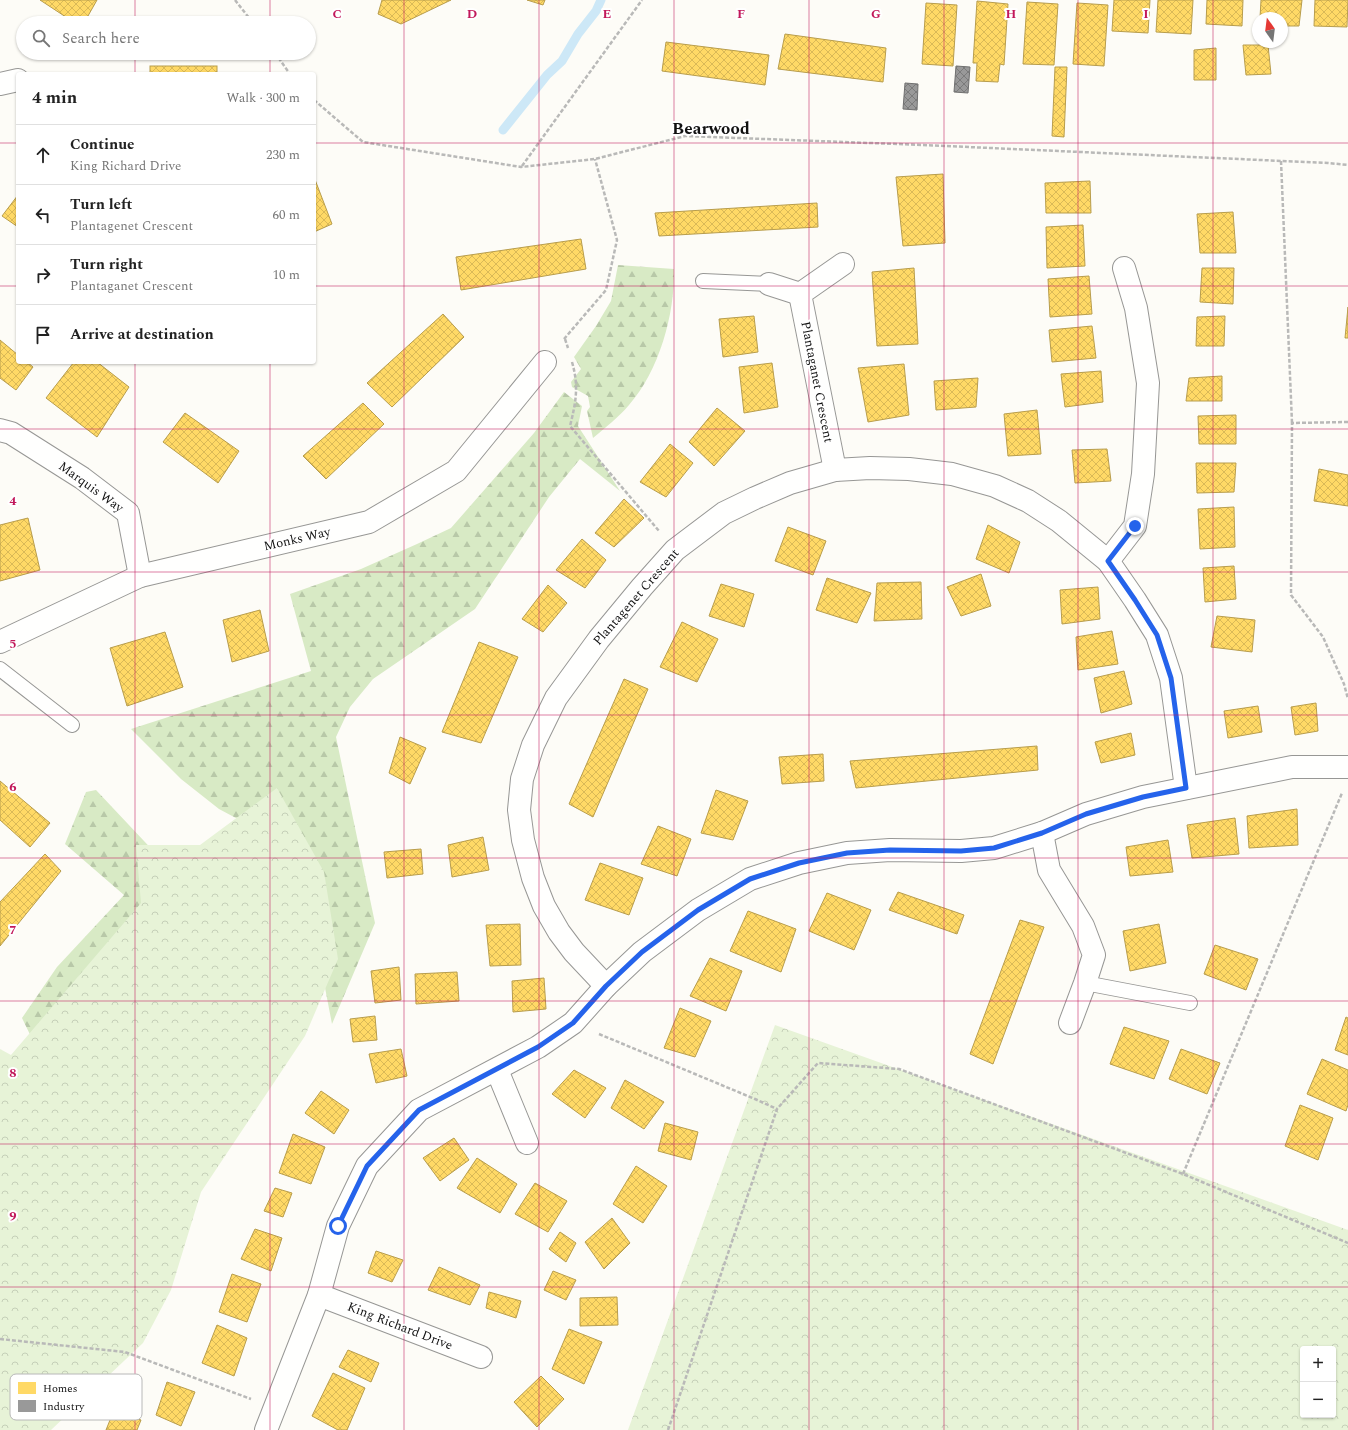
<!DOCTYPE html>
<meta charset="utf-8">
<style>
body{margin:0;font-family:Spectral,serif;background:#f6f6f6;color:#222}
.controls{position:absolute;right:12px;bottom:12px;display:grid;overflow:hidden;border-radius:4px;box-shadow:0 1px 3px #0004}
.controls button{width:36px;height:36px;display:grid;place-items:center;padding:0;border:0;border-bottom:1px solid #e0e0e0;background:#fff;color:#222;font:20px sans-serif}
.compass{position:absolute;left:1252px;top:12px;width:36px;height:36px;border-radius:50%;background:#fff;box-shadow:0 1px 3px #0004;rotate:346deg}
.stop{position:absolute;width:12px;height:12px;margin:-9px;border:3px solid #2563eb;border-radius:50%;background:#fff}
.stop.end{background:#2563eb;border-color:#fff;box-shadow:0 1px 4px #0008}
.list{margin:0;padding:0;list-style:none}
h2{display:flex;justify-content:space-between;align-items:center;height:52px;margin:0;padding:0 16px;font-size:17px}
h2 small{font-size:13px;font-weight:400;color:#767676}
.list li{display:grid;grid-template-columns:26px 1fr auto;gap:12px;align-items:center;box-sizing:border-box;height:60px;padding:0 16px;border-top:1px solid #e0e0e0}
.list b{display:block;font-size:15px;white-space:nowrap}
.list p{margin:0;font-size:13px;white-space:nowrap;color:#767676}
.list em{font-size:13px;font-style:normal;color:#767676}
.icon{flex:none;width:22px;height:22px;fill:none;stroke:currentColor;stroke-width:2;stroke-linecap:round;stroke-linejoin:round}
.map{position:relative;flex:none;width:1348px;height:1430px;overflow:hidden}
.search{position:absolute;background:#fff;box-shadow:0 1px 3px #0004;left:16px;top:16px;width:300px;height:44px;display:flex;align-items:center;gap:10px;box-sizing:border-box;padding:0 14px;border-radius:22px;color:#767676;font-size:15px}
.panel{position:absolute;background:#fff;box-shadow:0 1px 3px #0004;left:16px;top:72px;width:300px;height:292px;border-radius:4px}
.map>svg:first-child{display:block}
.forest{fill:url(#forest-firs)}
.park{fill:url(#park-crowns);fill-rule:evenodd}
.homes{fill:url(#homes-cross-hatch);stroke:#b89d4c}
.industry{fill:url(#industry-cross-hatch);stroke:#707070}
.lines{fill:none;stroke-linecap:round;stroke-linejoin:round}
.stream{stroke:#cde8f7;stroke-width:9}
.lane-casing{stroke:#979795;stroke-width:16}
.street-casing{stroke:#979795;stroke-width:24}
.path{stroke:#b9b9b8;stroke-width:2.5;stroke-dasharray:4 2;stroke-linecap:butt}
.lane{stroke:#fffffe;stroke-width:14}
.street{stroke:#fffffe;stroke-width:22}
.route{stroke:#2563eb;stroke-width:5}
.grid{fill:none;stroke:#c2185b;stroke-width:1;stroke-opacity:0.55}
.labels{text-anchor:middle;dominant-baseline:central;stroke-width:4;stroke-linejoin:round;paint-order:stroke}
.street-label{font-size:13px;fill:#111;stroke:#fff}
.district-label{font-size:17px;font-weight:bold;fill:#111;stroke:#fff}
.key{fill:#fff;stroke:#b8b8b8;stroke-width:1}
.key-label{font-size:11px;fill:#111}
.grid-label{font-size:13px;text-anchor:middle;font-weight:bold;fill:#c2185b;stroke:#fff;stroke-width:4;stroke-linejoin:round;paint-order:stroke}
</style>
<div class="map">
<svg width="1348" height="1430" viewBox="0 0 1348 1430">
<defs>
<pattern id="forest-firs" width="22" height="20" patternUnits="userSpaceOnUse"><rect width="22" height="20" fill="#d8eac5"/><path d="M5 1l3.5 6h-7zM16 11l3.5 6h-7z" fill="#b8c8a8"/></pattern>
<pattern id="park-crowns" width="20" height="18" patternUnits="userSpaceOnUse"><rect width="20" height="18" fill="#e7f3d7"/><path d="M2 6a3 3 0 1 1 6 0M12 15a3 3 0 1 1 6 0" fill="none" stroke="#c5cfb8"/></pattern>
<pattern id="homes-cross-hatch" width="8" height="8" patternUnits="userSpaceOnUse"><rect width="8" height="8" fill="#ffd966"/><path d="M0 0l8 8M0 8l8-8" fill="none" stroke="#dab957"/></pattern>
<pattern id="industry-cross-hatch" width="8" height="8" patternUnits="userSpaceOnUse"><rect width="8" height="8" fill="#999"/><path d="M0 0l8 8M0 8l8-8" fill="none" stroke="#7b7b7b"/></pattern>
</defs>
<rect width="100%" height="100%" fill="#fdfcf7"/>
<g class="forest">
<path d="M618,265L674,269C675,314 659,371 629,405C619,417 605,428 593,438L587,411L590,407L588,396L572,387L571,382L581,369L574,357L596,326L611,301Z"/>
<path d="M564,392L582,406L578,426L620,491L580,459L549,497L475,609L373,679L350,707L336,737L375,923L332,1024L321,967L249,825L219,809L181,779L131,729L311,671L290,594L361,569L417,544L451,528L534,433Z"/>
<path d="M96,790L176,875L38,1051L22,1018L57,967L124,895L65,844L86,792Z"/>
</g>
<g class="park">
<path d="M277,788L324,872L338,959L305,1036L201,1192L171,1290L143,1343L51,1430H0V1049L11,1055L141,903L136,845H200Z"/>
<path d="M775,1025L1348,1230V1430H628ZM1303,1349H1333V1415H1303Z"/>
</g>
<g class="homes">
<path d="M40,0H97L84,23H75Z"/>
<path d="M382,0H451L401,24L378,14Z"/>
<path d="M527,0H545L543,5Z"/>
<path d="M1114,0H1150L1148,33L1112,31Z"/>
<path d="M1158,0H1193L1191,34L1156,32Z"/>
<path d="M1207,0H1243L1242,26L1206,24Z"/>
<path d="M1261,0H1302L1299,26H1282V18H1260Z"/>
<path d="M1315,0H1348L1347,27L1314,26Z"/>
<path d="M977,1L1008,4L1004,65L1000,64L998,82L976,81L977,63H973Z"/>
<path d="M1027,2L1058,4L1054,65L1023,64Z"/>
<path d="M926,3L957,5L953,66L922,64Z"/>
<path d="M1077,3L1108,5L1104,66L1073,64Z"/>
<path d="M785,34L886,48L883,82L778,69Z"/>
<path d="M666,42L769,55L765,85L662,71Z"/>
<path d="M1243,45H1268L1271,74L1246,75Z"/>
<path d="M1216,48V80H1194V50Z"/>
<rect x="150" y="66" width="67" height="8"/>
<path d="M1055,67H1067L1064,137L1052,136Z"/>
<path d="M943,174L945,243L903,246L896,177Z"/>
<path d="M314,177L332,224L314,232Z"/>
<path d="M1090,181L1091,213H1046L1045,183Z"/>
<path d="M18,195V227L2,216Z"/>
<path d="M817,203L818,227L659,236L655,213Z"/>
<path d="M1233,212L1236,253H1200L1197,214Z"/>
<path d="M1083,225L1085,266L1047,268L1046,227Z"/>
<path d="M581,239L586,269L461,290L456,257Z"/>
<path d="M914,268L918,344L877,346L872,272Z"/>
<path d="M1202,268H1234L1233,304L1200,302Z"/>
<path d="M1089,276L1092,314L1050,317L1048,279Z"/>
<path d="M1348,307V338H1345Z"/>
<path d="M443,314L464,337L392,407L367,383Z"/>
<path d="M754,316L758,352L723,357L719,319Z"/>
<path d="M1225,316L1224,346H1196L1197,317Z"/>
<path d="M1092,326L1096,358L1052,362L1049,330Z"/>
<path d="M0,340L18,355V362H27L33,367L16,390L0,378Z"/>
<path d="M74,362H97L129,387L97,437L46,398Z"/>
<path d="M772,363L778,407L744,413L739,367Z"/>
<path d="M904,364L909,415L868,422L858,368Z"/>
<path d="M1101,371L1103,402L1065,407L1061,374Z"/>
<path d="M1222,376V401H1186L1189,378Z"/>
<path d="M978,378L976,407L936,410L934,381Z"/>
<path d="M363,403L384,424L326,479L303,456Z"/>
<path d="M717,408L745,431L714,466L689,442Z"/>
<path d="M1037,410L1041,454L1008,456L1004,414Z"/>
<path d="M185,413L239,451L218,483L163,442Z"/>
<path d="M1236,415V444H1199L1198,416Z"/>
<path d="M670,444L693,463L666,497L640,482Z"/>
<path d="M1107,449L1111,481L1075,483L1072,450Z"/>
<path d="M1196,463H1236L1234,492L1197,493Z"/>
<path d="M1319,469L1348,475V506L1314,501Z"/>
<path d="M624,499L644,518L614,547L595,533Z"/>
<path d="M1234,507L1235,547L1200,549L1198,509Z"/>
<path d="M28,518L40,570L0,581V525Z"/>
<path d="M988,525L1020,542L1009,573L976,559Z"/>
<path d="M788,527L826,541L813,575L775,561Z"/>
<path d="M582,539L606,560L585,588L556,570Z"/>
<path d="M1234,566L1236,599L1205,602L1203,568Z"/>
<path d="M981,574L991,606L961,616L947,587Z"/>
<path d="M827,578L871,593L857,623L816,610Z"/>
<path d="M921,582L922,619L874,621L877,583Z"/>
<path d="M721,584L754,594L744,627L709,616Z"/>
<path d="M548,585L567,603L543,632L522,619Z"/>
<path d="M1098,587L1100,619L1062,624L1060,590Z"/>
<path d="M260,610L269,651L232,662L223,620Z"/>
<path d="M1217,616L1255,620L1252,652L1211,647Z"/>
<path d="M682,622L718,639L697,682L660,667Z"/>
<path d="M1112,631L1118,664L1078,670L1076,637Z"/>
<path d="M165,632L183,687L127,706L110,648Z"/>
<path d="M479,642L518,657L481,743L442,732Z"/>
<path d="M1124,671L1132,704L1101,713L1094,678Z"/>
<path d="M624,679L648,689L593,817L569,804Z"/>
<path d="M1316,703L1318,731L1295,735L1291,707Z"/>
<path d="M1258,706L1262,732L1228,738L1224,711Z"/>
<path d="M1131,733L1135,755L1101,763L1095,742Z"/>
<path d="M400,737L426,748L410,784L389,773Z"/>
<path d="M1037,746L1038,770L856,788L850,761Z"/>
<path d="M823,754L824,781L782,784L779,757Z"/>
<path d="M0,781L50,823L30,847L0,820Z"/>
<path d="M716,790L748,801L733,840L701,833Z"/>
<path d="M1297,809L1298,845L1249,848L1247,816Z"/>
<path d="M1235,818L1239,854L1192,858L1187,825Z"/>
<path d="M658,826L691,839L677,876L641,864Z"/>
<path d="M483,837L489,870L452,877L448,845Z"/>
<path d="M1168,840L1173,872L1130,876L1126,847Z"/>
<path d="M421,849L423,874L387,878L384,852Z"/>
<path d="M45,854L61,871L0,946V902Z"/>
<path d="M600,863L643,878L629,915L585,900Z"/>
<path d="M898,892L964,915L957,934L889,910Z"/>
<path d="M827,893L871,910L854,950L809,931Z"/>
<path d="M748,911L796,929L781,972L730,951Z"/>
<path d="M1020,920L1044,927L993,1064L970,1054Z"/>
<path d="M520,924L521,965L490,966L486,925Z"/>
<path d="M1159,924L1166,963L1130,971L1123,931Z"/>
<path d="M1215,945L1258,959L1246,990L1204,974Z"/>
<path d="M710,958L742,971L726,1011L690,996Z"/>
<path d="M399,967L401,1000L375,1003L371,971Z"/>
<path d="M457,972L459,1001L416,1004L415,974Z"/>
<path d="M544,978L546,1009L513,1012L512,981Z"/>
<path d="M680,1008L711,1021L695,1057L664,1048Z"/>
<path d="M375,1016L377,1040L353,1042L350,1019Z"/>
<path d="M1346,1017L1348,1018V1055L1335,1050Z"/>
<path d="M1124,1027L1169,1041L1154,1079L1110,1064Z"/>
<path d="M401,1049L407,1076L376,1083L369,1054Z"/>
<path d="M1181,1049L1220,1063L1207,1094L1169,1079Z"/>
<path d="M1322,1059L1348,1070V1105L1346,1111L1307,1094Z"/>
<path d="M574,1070L606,1088L585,1118L552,1094Z"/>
<path d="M625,1080L664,1102L644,1129L611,1108Z"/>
<path d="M321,1091L349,1110L334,1134L305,1113Z"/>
<path d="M1300,1105L1333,1118L1318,1160L1285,1146Z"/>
<path d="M665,1123L698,1132L691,1160L658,1151Z"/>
<path d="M293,1134L325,1147L311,1184L279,1173Z"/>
<path d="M454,1138L469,1160L440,1181L423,1158Z"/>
<path d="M477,1158L517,1184L500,1213L457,1188Z"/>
<path d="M636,1166L667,1186L643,1223L613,1204Z"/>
<path d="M535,1183L567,1201L548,1232L515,1214Z"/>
<path d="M275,1188L292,1193L283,1217L264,1211Z"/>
<path d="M612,1218L630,1243L604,1269L585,1242Z"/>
<path d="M255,1229L282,1238L271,1271L241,1259Z"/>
<path d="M560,1232L576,1243L566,1262L549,1249Z"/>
<path d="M376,1251L403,1260L392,1282L368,1273Z"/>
<path d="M439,1267L480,1285L470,1305L428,1290Z"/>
<path d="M553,1271L576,1280L566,1300L544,1290Z"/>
<path d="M232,1274L261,1284L247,1322L219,1312Z"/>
<path d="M489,1292L521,1301L516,1318L486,1308Z"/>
<path d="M617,1297L618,1325L580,1326V1298Z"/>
<path d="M217,1325L247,1338L234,1376L202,1363Z"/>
<path d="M569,1329L602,1342L584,1384L552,1369Z"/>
<path d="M348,1350L379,1363L371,1382L339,1367Z"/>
<path d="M333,1373L365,1388L347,1430H338L312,1416Z"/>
<path d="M541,1376L564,1399L537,1427L514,1402Z"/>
<path d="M167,1382L195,1392L181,1426L156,1415Z"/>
<path d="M114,1410L141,1420L137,1430H106Z"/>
</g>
<g class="industry">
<path d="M956,66L970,67L968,93L954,92Z"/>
<path d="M905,83L918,84L917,110L903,109Z"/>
</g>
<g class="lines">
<path class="stream" d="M503,130L547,75L562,61L578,34L596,11L601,0"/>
<defs>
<g id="lane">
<path d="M703,281L769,284"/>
<path d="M0,669L72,725"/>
<path d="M1085,983L1190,1003"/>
</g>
<g id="street">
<path d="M0,84L18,80"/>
<path d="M769,284L800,294"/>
<path d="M0,430L11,433L82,478L128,513L140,576"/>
<path d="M835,470L800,294L843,264"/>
<path d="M1108,561L1135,526L1143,474L1148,383L1136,308L1124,268"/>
<path d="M0,642L140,576L369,522L456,471L545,362"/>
<path d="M1042,833L1049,870L1083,926L1094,955L1085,983L1070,1023"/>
<path d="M606,986L574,952L559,932L544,906L533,878L523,840L519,810L522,779L533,745L556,698L599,639L642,587L675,550L724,513L755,498L790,483L835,470L870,468L909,469L952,474L995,486L1028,501L1059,521L1108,561L1135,600L1157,635L1171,678L1186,788"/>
<path d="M497,1070L527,1143"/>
<path d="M319,1295L481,1357"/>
<path d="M266,1430L319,1295L338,1226L367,1166L419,1110L538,1047L573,1023L606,986L642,952L698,910L750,879L799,863L847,853L890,850L961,851L994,848L1042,833L1086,814L1143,797L1292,767H1348"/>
</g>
</defs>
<use href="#lane" class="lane-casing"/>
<use href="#street" class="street-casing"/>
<g class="path">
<path d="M235,0L253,23"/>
<path d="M275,53L290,74"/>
<path d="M314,100L363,142L521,167L595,159L685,136L923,145L1328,163L1348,165"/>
<path d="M1281,161L1292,423"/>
<path d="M522,166L642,0"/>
<path d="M564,339L606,290L617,240L595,159"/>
<path d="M565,339L568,348"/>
<path d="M572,362C579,386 576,402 570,426L659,531"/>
<path d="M1348,422L1292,423L1291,595L1323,637L1344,684L1348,699"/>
<path d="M599,1034L755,1099L777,1109"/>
<path d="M1183,1174L1342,793"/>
<path d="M0,1339L125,1352L251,1399"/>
<path d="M668,1430L777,1109L818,1063L899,1069L1183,1174L1348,1243"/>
</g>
<use href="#lane" class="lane"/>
<use href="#street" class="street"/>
</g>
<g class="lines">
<path class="route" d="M338,1226L367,1166L419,1110L538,1047L573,1023L606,986L642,952L698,910L750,879L799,863L847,853L890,850L961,851L994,848L1042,833L1086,814L1143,797L1186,788L1171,678L1157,635L1135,600L1108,561L1135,526"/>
</g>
<path class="grid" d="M135,0V23M270,0V23M404,0V1430M539,0V1430M674,0V1430M809,0V1430M944,0V1430M1078,0V1430M1213,0V1430M135,53V74M270,53V74M0,143H18M314,143H1348M0,286H18M314,286H1348M135,362V1430M270,362V1430M0,429H1348M0,572H1348M0,715H1348M0,858H1348M0,1001H1348M0,1144H1348M0,1287H1348"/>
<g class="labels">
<g class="street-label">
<text transform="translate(817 382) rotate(79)">Plantaganet Crescent</text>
<text transform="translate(91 487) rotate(36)">Marquis Way</text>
<text transform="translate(297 539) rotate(-13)">Monks Way</text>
<text transform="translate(636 597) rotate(-49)">Plantagenet Crescent</text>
<text transform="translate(400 1326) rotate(21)">King Richard Drive</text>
</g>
<g class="district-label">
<text x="711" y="129">Bearwood</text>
</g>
</g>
<rect x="10" y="1374" width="132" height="46" rx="6" class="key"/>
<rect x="18" y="1382" width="18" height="12" fill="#ffd966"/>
<rect x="18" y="1400" width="18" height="12" fill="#999"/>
<g class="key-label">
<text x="43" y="1392">Homes</text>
<text x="43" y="1410">Industry</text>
</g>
<g class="grid-label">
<text x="337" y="18">C</text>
<text x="472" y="18">D</text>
<text x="607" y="18">E</text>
<text x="741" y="18">F</text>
<text x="876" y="18">G</text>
<text x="1011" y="18">H</text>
<text x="1146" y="18">I</text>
<text x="13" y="505">4</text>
<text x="13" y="648">5</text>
<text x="13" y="791">6</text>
<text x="13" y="934">7</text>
<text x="13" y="1077">8</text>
<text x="13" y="1220">9</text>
</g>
</svg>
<div class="controls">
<button>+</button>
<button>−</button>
</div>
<svg class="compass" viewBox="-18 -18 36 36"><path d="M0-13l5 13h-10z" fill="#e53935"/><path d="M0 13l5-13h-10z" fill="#767676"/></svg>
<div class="stop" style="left:338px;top:1226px"></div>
<div class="stop end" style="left:1135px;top:526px"></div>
<div class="search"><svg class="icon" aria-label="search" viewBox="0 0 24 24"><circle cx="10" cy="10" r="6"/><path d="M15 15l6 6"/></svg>Search here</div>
<section class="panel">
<h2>4 min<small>Walk · 300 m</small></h2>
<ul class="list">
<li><svg class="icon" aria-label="ahead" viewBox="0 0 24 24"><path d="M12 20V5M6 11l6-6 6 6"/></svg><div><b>Continue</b><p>King Richard Drive</p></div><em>230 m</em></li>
<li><svg class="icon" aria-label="left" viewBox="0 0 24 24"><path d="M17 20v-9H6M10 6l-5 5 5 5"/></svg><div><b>Turn left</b><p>Plantagenet Crescent</p></div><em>60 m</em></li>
<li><svg class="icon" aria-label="right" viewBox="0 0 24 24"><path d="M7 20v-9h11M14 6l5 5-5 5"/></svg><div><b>Turn right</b><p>Plantaganet Crescent</p></div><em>10 m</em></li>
<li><svg class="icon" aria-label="arrive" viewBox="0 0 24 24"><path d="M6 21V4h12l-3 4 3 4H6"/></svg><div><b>Arrive at destination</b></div></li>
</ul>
</section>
</div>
